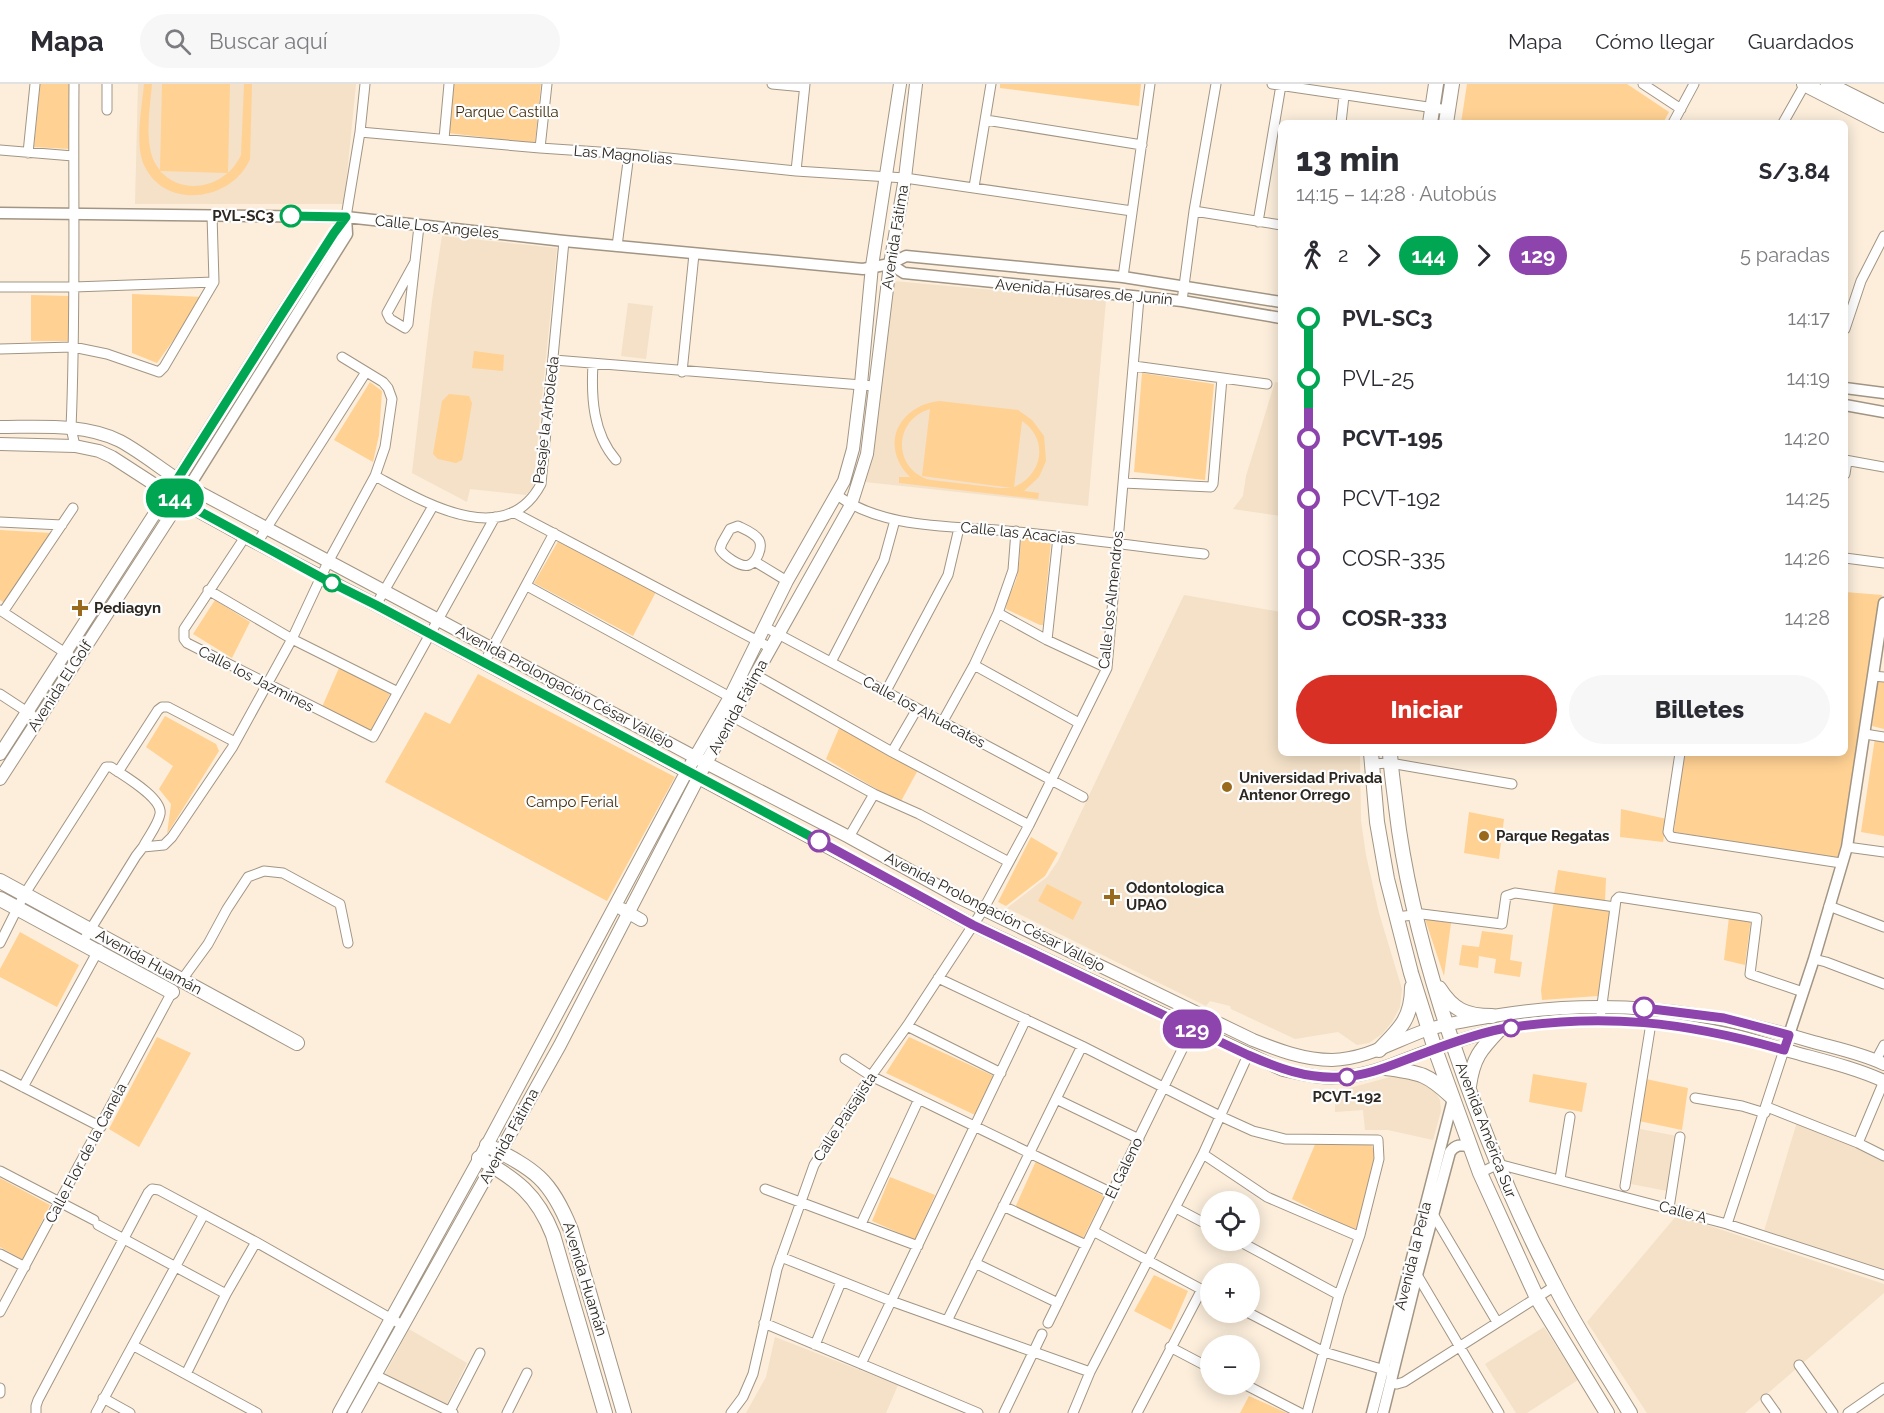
<!DOCTYPE html>
<html lang="es">
<head>
<meta charset="utf-8">
<style>
	:root { --surface:#fff; --page:#f7f7f7; --text:#2b2b33; --muted:#7c7c81; --line:#e1e1e2; --accent:#d93025 }
	body { margin:0; font-family:Raleway,sans-serif; background:var(--page); color:var(--text); height:100vh; display:flex; flex-direction:column; font-size:22px; white-space:nowrap }
	* { box-sizing:border-box; margin:0 }
	p { font-size:20px; color:var(--muted) }
	.icon { flex:none; width:33px; height:33px; fill:none; stroke:currentColor; stroke-width:2; stroke-linecap:round; stroke-linejoin:round }
	.map { position:relative; flex:1; overflow:hidden }
	.drawer { position:absolute; left:1278px; top:36px; width:570px; height:636px; display:flex; flex-direction:column; background:var(--surface); border-radius:9px; box-shadow:0 3px 15px #0003 }
	.drawer>* { flex:none }
	.badge { padding:0 12px; border-radius:20px; font-size:21px; line-height:39px }
	.buttons { position:absolute; left:1200px; top:1107px; display:grid; gap:12px }
	.buttons a { display:grid; place-items:center; width:60px; height:60px; border-radius:50%; background:var(--surface); box-shadow:0 3px 15px #0003; font-size:30px }
	.map>.badge { position:absolute; translate:-50% -50%; box-shadow:0 0 0 3px #fff }
	.legs { display:flex; align-items:center; gap:9px; height:66px; padding:0 18px; font-size:20px }
	.legs p { margin-inline-start:auto }
	.summary { display:flex; align-items:center; justify-content:space-between; height:102px; padding:0 18px }
	h1 { font-size:33px; font-weight:800; line-height:45px }
	.cta { display:flex; gap:12px; margin-top:auto; padding:12px 18px }
	.cta a { flex:1; height:69px; border-radius:36px; background:var(--accent); color:#fff; font-size:24px; font-weight:800; line-height:69px; text-align:center }
	.cta a+a { background:var(--page); color:var(--text) }
	ul { padding:0 18px; list-style:none }
	li { display:flex; align-items:center; gap:21px; height:60px; font-size:22px }
	li i { display:grid; place-items:center; width:9px; height:100%; margin:0 8px; background:currentColor }
	li i::after { content:''; width:15px; height:15px; margin:-8px; border:4px solid; border-radius:50%; background:var(--surface) }
	li p { margin-inline-start:auto }
	li:first-child i { background:linear-gradient(#0000 50%,currentColor 0) }
	li:last-child i { background:linear-gradient(currentColor 50%,#0000 0) }
	header { display:flex; align-items:center; gap:36px; box-sizing:border-box; height:84px; padding:0 30px; background:var(--surface); border-bottom:2px solid var(--line) }
	header strong { font-size:28px }
	nav { display:flex; gap:33px; margin-inline-start:auto; font-size:21px }
	.search { width:420px; height:54px; background:var(--page); display:flex; align-items:center; gap:15px; box-sizing:border-box; padding:0 21px; border-radius:33px; color:var(--muted); font-size:22px }
	.map>svg:first-child { display:block }
	.built { fill:#f4e1c8 }
	.green { fill:#ffd193; fill-rule:evenodd }
	.lines { fill:none; stroke-linecap:round; stroke-linejoin:round }
	.minor-casing { stroke:#a29584; stroke-width:11 }
	.tertiary-casing { stroke:#a29584; stroke-width:13 }
	.secondary-casing { stroke:#a29584; stroke-width:14 }
	.primary-casing { stroke:#a29584; stroke-width:16 }
	.minor { stroke:#fff; stroke-width:9 }
	.tertiary { stroke:#fff; stroke-width:10 }
	.secondary { stroke:#fff; stroke-width:12 }
	.primary { stroke:#fff; stroke-width:14 }
	.line-1-casing { stroke:#fff; stroke-width:14 }
	.line-2-casing { stroke:#fff; stroke-width:14 }
	.line-1 { stroke:#00a651; stroke-width:9 }
	.line-2 { stroke:#8e44ad; stroke-width:9 }
	.stop-1-dot { fill:#fff; stroke:#00a651; stroke-width:3 }
	.poi-dot { fill:#996a1b; stroke:#fdfdfd; stroke-width:2 }
	.stop-2-dot { fill:#fff; stroke:#8e44ad; stroke-width:3 }
	.labels { text-anchor:middle; dominant-baseline:central; stroke-width:4.5; stroke-linejoin:round; paint-order:stroke }
	.park-label { font-size:15px; fill:#432e0e; stroke:#fdfdfd }
	.street-label { font-size:15px; fill:#2c2720; stroke:#fdfdfd }
	.stop-label { font-size:15px; font-weight:bold; fill:#2c2720; stroke:#fdfdfd; text-anchor:end }
	.poi-label { font-size:15px; font-weight:bold; fill:#2c2720; stroke:#fdfdfd; text-anchor:start }
</style>
</head>
<body>
<header>
<strong>Mapa</strong>
<div class="search"><svg class="icon" aria-label="search" viewBox="0 0 24 24"><circle cx="10" cy="10" r="6"/><path d="M15 15l6 6"/></svg>Buscar aquí</div>
<nav><a>Mapa</a><a>Cómo llegar</a><a>Guardados</a></nav>
</header>
<div class="map">
<svg width="1884" height="1329" viewBox="0 0 1884 1329">
	<rect width="100%" height="100%" fill="#fceedb"/>
	<path class="built" d="M138 0H356L344 120H135Z
		M442 152 557 164 533 403 526 411 470 405 467 418 412 389 432 217Z
		M893 197 1106 216 1088 422 865 398Z
		M628 219 653 222 646 275 621 272Z
		M1275 298 1281 299V432L1233 425 1243 412 1246 392Z
		M1184 511 1281 528V669H1360L1361 737 1366 771 1379 829 1402 905 1400 923 1392 938 1382 950 1369 959 1357 961 1338 948 1295 955 1231 925 1230 922 1210 917 1206 922 1007 824 1047 793 1058 777Z
		M1401 990 1424 996 1433 1004 1440 1016 1441 1027 1433 1056 1388 1046H1365L1363 1026 1335 1028V1008Z
		M1797 1038 1884 1075V1185L1764 1147Z
		M1640 1045 1677 1052 1667 1107 1631 1100Z
		M1677 1131 1884 1200V1209L1745 1329H1647L1587 1238Z
		M1544 1243 1578 1296 1527 1329H1516L1485 1280Z
		M409 1245 467 1279 446 1322 384 1292Z
		M775 1253 898 1301 886 1329H746L766 1293Z"/>
	<path class="green" d="M40 0H71L70 65 34 63Z
		M144 0H152C150 24 142 68 160 86L162 0H230L228 89 160 87C185 114 227 102 241 71L244 0H252L250 75C233 116 167 127 145 83 134 63 142 23 144 0Z
		M453 0H541L535 59 448 49Z
		M1000 0H1141L1139 22 1000 4Z
		M1467 0H1627L1669 28 1663 39H1461Z
		M132 210 204 213 157 279 132 269Z
		M31 211 69 212 68 257H31Z
		M474 267 504 271 503 287 472 284Z
		M1142 289 1214 300 1205 396 1134 388Z
		M370 298 382 307 379 351 373 378 334 356Z
		M449 310 469 312 472 319 463 372 462 376 456 379 438 375 433 370 442 317Z
		M939 317 1018 326 1032 336 1044 352 1046 377 1039 393 1024 407 1039 409 1038 415 899 399V393H910C879 362 898 322 939 317ZM930 325 922 392 1012 404H1000L931 396C893 387 892 336 930 325ZM1022 337C1049 355 1043 391 1014 403Z
		M0 446 51 449 6 520 0 516Z
		M1021 453 1051 457 1043 541H1040L1006 525C1006 514 1015 503 1017 492 1020 480 1020 466 1021 453Z
		M560 454 657 506 633 552 534 499Z
		M1845 508 1882 511 1844 747 1838 774 1674 748 1682 669H1845Z
		M215 516 250 538 232 574 193 550Z
		M339 584 390 610 371 646 322 623Z
		M478 590 675 693 607 817 385 698 425 628 450 640Z
		M1878 595H1884V645L1872 642Z
		M165 632 216 660 219 667 167 750 171 720 159 705 173 682 146 663Z
		M840 642 919 684 900 719 826 675Z
		M1875 654 1884 655V752L1861 748Z
		M1621 725 1667 735 1663 758 1620 753Z
		M1469 728 1504 735 1499 775 1464 769Z
		M1031 753 1058 769 1045 792 1006 822 998 818Z
		M1558 786 1606 794 1605 818 1554 810Z
		M1047 800 1082 818 1073 836 1038 817Z
		M1554 816 1613 825 1598 912 1542 916 1541 906Z
		M1729 833 1751 835 1745 881 1724 876Z
		M1425 835 1451 839 1444 892Z
		M1482 847 1513 851 1510 876 1522 878 1520 893 1494 889 1496 875 1479 872 1478 884 1459 881 1462 861 1479 863Z
		M20 848 79 881 57 923 0 893V885Z
		M157 953 191 969 139 1063 109 1045Z
		M909 953 994 992 975 1031 886 989Z
		M1533 990 1587 999 1582 1028 1529 1018Z
		M1646 995 1688 1004 1682 1046 1639 1037Z
		M1316 1058 1371 1059 1376 1073 1357 1148 1292 1115Z
		M1036 1077 1104 1112 1083 1154 1014 1126Z
		M890 1093 935 1111 915 1156 872 1137Z
		M0 1094 50 1121 23 1176 0 1163Z
		M1154 1191 1188 1207 1171 1246 1134 1227Z
		M1249 1312 1287 1329H1240Z"/>
	<g class="lines">
		<defs>
			<path id="minor" d="M74 0C73 115 76 229 71 344L75 362
				M772 0 804 3
				M1272 0 1448 26
				M1643 0 1681 25
				M107 26V0
				M986 36 1142 61
				M1341 39 1344 12
				M1673 39 1694 0
				M1783 39 1805 0
				M360 48 540 64 629 70 796 87 905 94 1132 127
				M444 55 449 0
				M540 64 547 0
				M0 66 73 72
				M28 69 35 0
				M796 87 805 0
				M974 103 991 0
				M1194 127 1281 141
				M346 133 360 48 365 0
				M1258 138 1281 1
				M617 162 629 70
				M415 178 387 229 390 235 405 244 408 240 419 142
				M1123 193 1150 0
				M0 203H74L214 198
				M1182 217 1194 127 1216 0
				M1845 245 1861 197 1884 152
				M0 265 73 263 107 270 159 288 164 283 214 198 212 131
				M554 276 874 302
				M593 280C591 313 593 350 616 376
				M1134 282 1267 300
				M682 288 694 170
				M1845 376 1884 383
				M1845 390 1847 377
				M375 392C422 417 505 468 541 400L564 157
				M1123 399 1211 403 1213 400 1222 294
				M837 411C885 447 960 441 1018 448 1080 454 1142 463 1204 470
				M513 428 771 564
				M0 438 62 441
				M738 442C744 445 755 449 759 456 763 463 757 478 749 481 741 484 724 472 720 465L722 459 730 445Z
				M245 453 184 545V555L187 559 373 653 495 433
				M257 459 366 288
				M1845 474 1884 479
				M754 477 787 497
				M527 502 730 613
				M208 506 292 555 398 608
				M376 521 433 422
				M0 526 70 572
				M3 528 73 424
				M998 529 1047 556 1107 584
				M765 543 1083 713
				M1047 556 1058 453
				M831 578 884 476 895 436
				M484 579 554 449
				M974 581 1079 639
				M756 591 892 668 1029 741
				M1873 592 1884 593
				M886 607 948 491 959 444
				M0 610 32 631
				M733 633 874 710 919 730 1009 778
				M943 637 974 581 998 529 1013 486 1016 447
				M1865 650 1884 653
				M892 668 917 625
				M1680 669 1668 748 1671 753 1841 779
				M1371 680 1390 679 1512 700
				M118 688 158 626 162 623H168L235 658
				M849 753 874 710
				M1847 763 1884 768
				M1829 822 1884 843
				M1396 833 1422 830 1502 840 1506 812 1515 809 1615 823
				M0 859 24 811 106 683H111C124 692 163 714 160 730 158 741 148 753 143 763
				M82 859 136 772 143 763 164 761 172 753 232 664 292 555 328 478 375 392 385 363 392 315 388 304 383 298 342 273
				M1814 875 1826 878 1884 900
				M938 894 1082 962 1220 1032 1253 1047 1285 1055 1378 1056 1379 1075 1360 1151 1339 1211 1307 1329
				M181 897 208 860 227 825 248 793 264 787 283 789 340 820 348 859
				M1601 928 1616 816 1619 813 1757 834 1750 890 1803 908
				M907 942 1001 989
				M845 975 871 992 1112 1109
				M1876 976 1884 961
				M0 991 101 1043
				M23 1003 99 865
				M1695 1014 1742 1022 1765 1029
				M1056 1015 1139 1055
				M1767 1023 1858 1059 1884 1072
				M1858 1059 1884 997
				M1203 1070 1267 1113 1358 1152
				M0 1087 94 1136
				M1480 1089 1498 1080 1727 1140 1884 1191
				M1560 1095 1570 1033
				M1625 1102 1651 939
				M765 1105 918 1162
				M1003 1122 1086 1161
				M1176 1124 1210 1142
				M1669 1124 1680 1053
				M1433 1130 1497 1238
				M861 1140 919 1015
				M1727 1140 1784 966
				M98 1141 226 1210
				M1093 1147 1210 1210
				M1237 1156 1339 1211
				M0 1170 25 1183
				M781 1173 891 1217 1090 1288
				M975 1179 1058 1219
				M1416 1189 1499 1329
				M0 1228 172 908
				M1247 1228 1324 1268 1388 1287
				M947 1237 1082 962
				M764 1239 978 1329
				M1048 1239 1200 929
				M815 1261 841 1198
				M134 1262 257 1329
				M1170 1263 1210 1284
				M861 1280 1026 935
				M1799 1281 1833 1329
				M186 1290 226 1210 256 1158
				M375 1291 453 1329
				M1391 1299 1397 1300 1404 1298 1555 1202
				M1244 1300 1300 1329
				M0 1304V1309
				M103 1314 130 1329
				M1766 1315 1776 1329
				M36 1329V1322L38 1316 148 1109 152 1105 159 1106 256 1158 397 1238
				M96 1329 204 1130
				M449 1329 480 1269
				M507 1329 527 1289
				M731 1329 743 1313 753 1290 777 1185 814 1081 871 992 907 942 983 826 1029 741 1107 584 1139 214
				M1004 1329 1042 1250
				M1073 1329 1090 1288 1203 1070 1248 971
				M1137 1329 1202 1205
				M1848 1329 1884 1304"/>
			<path id="tertiary" d="M0 129 346 133 564 157 863 185 890 180 906 172 1123 193 1281 218
				M890 180 904 189 1182 217 1281 234
				M1845 304 1884 309
				M1845 321 1884 328
				M168 409 278 235 334 149 346 133
				M180 417 347 150 346 133
				M1784 966 1814 875 1847 763 1884 519
				M1372 1329 1453 1015
				M1383 1329 1417 1191 1450 1068C1456 1060 1461 1061 1470 1062"/>
			<path id="secondary" d="M0 343C39 343 84 339 120 357 146 371 169 392 195 406L706 679 849 753 958 813 1253 956C1278 966 1304 976 1332 976 1366 975 1395 957 1426 946 1448 939 1471 936 1493 932 1605 913 1702 925 1810 957 1835 964 1861 969 1884 980
				M0 360 75 362 99 367 112 373 180 417 245 453 376 521 973 841 1283 986C1302 990 1322 995 1341 993 1373 991 1399 977 1428 967 1451 959 1474 951 1497 946 1574 929 1656 935 1732 951 1751 955 1770 962 1789 967 1821 976 1853 983 1884 997
				M0 670 168 409
				M0 695 180 417
				M622 825 641 836
				M339 1329 487 1061 687 687 730 613 787 497 844 397 853 365 861 300 872 182 900 0
				M354 1329 560 961 706 679 851 421 867 370 890 180 905 94 916 0"/>
			<path id="primary" d="M1804 0 1884 41
				M1828 0 1884 28
				M1430 39 1436 0
				M1446 39 1452 0
				M1371 669 1377 738 1387 795 1411 889 1435 965 1480 1089 1537 1214 1607 1329
				M1390 669C1391 687 1394 705 1396 723 1404 793 1421 860 1442 927 1472 1020 1508 1113 1554 1200 1576 1244 1604 1286 1630 1329
				M0 797 297 959
				M0 815 172 908
				M1439 904C1453 926 1466 932 1492 932
				M1379 966C1400 945 1412 934 1412 903
				M1386 984C1420 989 1426 989 1451 1012
				M1469 1002C1473 974 1480 966 1499 946
				M487 1061C535 1086 550 1094 571 1146L624 1329
				M479 1074C516 1095 537 1110 553 1151L605 1329"/>
		</defs>
		<use href="#minor" class="minor-casing"/>
		<use href="#tertiary" class="tertiary-casing"/>
		<use href="#secondary" class="secondary-casing"/>
		<use href="#primary" class="primary-casing"/>
		<use href="#minor" class="minor"/>
		<use href="#tertiary" class="tertiary"/>
		<use href="#secondary" class="secondary"/>
		<use href="#primary" class="primary"/>
	</g>
	<g class="lines">
		<defs>
			<path id="line-1" d="M291 132 346 133 334 149 278 236 168 410 322 494 376 521 819 757"/>
			<path id="line-2" d="M819 757 973 841 1248 971C1278 984 1307 995 1340 993 1371 992 1398 978 1427 968 1451 959 1476 950 1501 945 1602 928 1686 938 1784 966L1789 951 1724 934 1644 924"/>
		</defs>
		<use href="#line-1" class="line-1-casing"/>
		<use href="#line-2" class="line-2-casing"/>
		<use href="#line-1" class="line-1"/>
		<use href="#line-2" class="line-2"/>
	</g>
	<g class="stop-1-dot">
		<circle cx="291" cy="132" r="10"/>
		<circle cx="332" cy="499" r="8"/>
	</g>
	<g class="poi-dot">
		<path d="M77 515h6v6h6v6h-6v6h-6v-6h-6v-6h6z"/>
		<circle cx="1227" cy="703" r="6"/>
		<circle cx="1484" cy="752" r="6"/>
		<path d="M1109 804h6v6h6v6h-6v6h-6v-6h-6v-6h6z"/>
	</g>
	<g class="stop-2-dot">
		<circle cx="819" cy="757" r="10"/>
		<circle cx="1644" cy="924" r="10"/>
		<circle cx="1511" cy="944" r="8"/>
		<circle cx="1347" cy="993" r="8"/>
	</g>
	<g class="labels">
		<g class="park-label">
			<text x="507" y="28">Parque Castilla</text>
			<text x="572" y="718">Campo Ferial</text>
		</g>
		<g class="street-label">
			<text transform="translate(623 71) rotate(5)">Las Magnolias</text>
			<text transform="translate(437 143) rotate(6)">Calle Los Angeles</text>
			<text transform="translate(895 153) rotate(-81)">Avenida Fátima</text>
			<text transform="translate(1084 208) rotate(5)">Avenida Húsares de Junín</text>
			<text transform="translate(546 336) rotate(-83)">Pasaje la Arboleda</text>
			<text transform="translate(1018 449) rotate(6)">Calle las Acacias</text>
			<text transform="translate(1111 516) rotate(-84)">Calle los Almendros</text>
			<text transform="translate(256 595) rotate(27)">Calle los Jazmines</text>
			<text transform="translate(60 602) rotate(-57)">Avenida El Golf</text>
			<text transform="translate(565 603) rotate(28)">Avenida Prolongación César Vallejo</text>
			<text transform="translate(738 623) rotate(-61)">Avenida Fátima</text>
			<text transform="translate(924 628) rotate(28)">Calle los Ahuacates</text>
			<text transform="translate(995 828) rotate(27)">Avenida Prolongación César Vallejo</text>
			<text transform="translate(149 878) rotate(29)">Avenida Huamán</text>
			<text transform="translate(845 1033) rotate(-57)">Calle Paisajista</text>
			<text transform="translate(1486 1046) rotate(69)">Avenida América Sur</text>
			<text transform="translate(509 1052) rotate(-61)">Avenida Fátima</text>
			<text transform="translate(86 1069) rotate(-62)">Calle Flor de la Canela</text>
			<text transform="translate(1124 1084) rotate(-64)">El Galeno</text>
			<text transform="translate(1683 1128) rotate(15)">Calle A</text>
			<text transform="translate(1413 1172) rotate(-76)">Avenida la Perla</text>
			<text transform="translate(585 1195) rotate(73)">Avenida Huamán</text>
		</g>
		<g class="stop-label">
			<text x="274" y="132">PVL-SC3</text>
			<text x="1347" y="1013" text-anchor="middle">PCVT-192</text>
		</g>
		<g class="poi-label">
			<text x="94" y="524">Pediagyn</text>
			<text x="1239" y="694">Universidad Privada<tspan x="1239" dy="17">Antenor Orrego</tspan></text>
			<text x="1496" y="752">Parque Regatas</text>
			<text x="1126" y="804">Odontologica<tspan x="1126" dy="17">UPAO</tspan></text>
		</g>
	</g>
</svg>
<div class="buttons">
<a><svg class="icon" aria-label="locate" viewBox="0 0 24 24"><circle cx="12" cy="12" r="6"/><path d="M12 2v4M12 18v4M2 12h4M18 12h4"/></svg></a>
<a>+</a>
<a>−</a>
</div>
<b class="badge" style="left:175px;top:414px;background:#00a651;color:#fff">144</b>
<b class="badge" style="left:1192px;top:945px;background:#8e44ad;color:#fff">129</b>
<section class="drawer">
<div class="summary"><div><h1>13 min</h1><p>14:15 – 14:28 · Autobús</p></div><b>S/3.84</b></div>
<div class="legs"><svg class="icon" aria-label="walk" viewBox="0 0 24 24"><circle cx="13" cy="4" r="2"/><path d="M13 8l-2 6 4 7M11 14l-3 7M7 12l3-4h3l4 4"/></svg>2<svg class="icon" aria-label="forward" viewBox="0 0 24 24"><path d="M9 5l7 7-7 7"/></svg><b class="badge" style="background:#00a651;color:#fff">144</b><svg class="icon" aria-label="forward" viewBox="0 0 24 24"><path d="M9 5l7 7-7 7"/></svg><b class="badge" style="background:#8e44ad;color:#fff">129</b><p>5 paradas</p></div>
<ul>
<li><i style="color:#00a651"></i><b>PVL-SC3</b><p>14:17</p></li>
<li><i style="color:#00a651"></i><span>PVL-25</span><p>14:19</p></li>
<li><i style="color:#8e44ad"></i><b>PCVT-195</b><p>14:20</p></li>
<li><i style="color:#8e44ad"></i><span>PCVT-192</span><p>14:25</p></li>
<li><i style="color:#8e44ad"></i><span>COSR-335</span><p>14:26</p></li>
<li><i style="color:#8e44ad"></i><b>COSR-333</b><p>14:28</p></li>
</ul>
<div class="cta"><a>Iniciar</a><a>Billetes</a></div>
</section>
</div>
</body>
</html>
